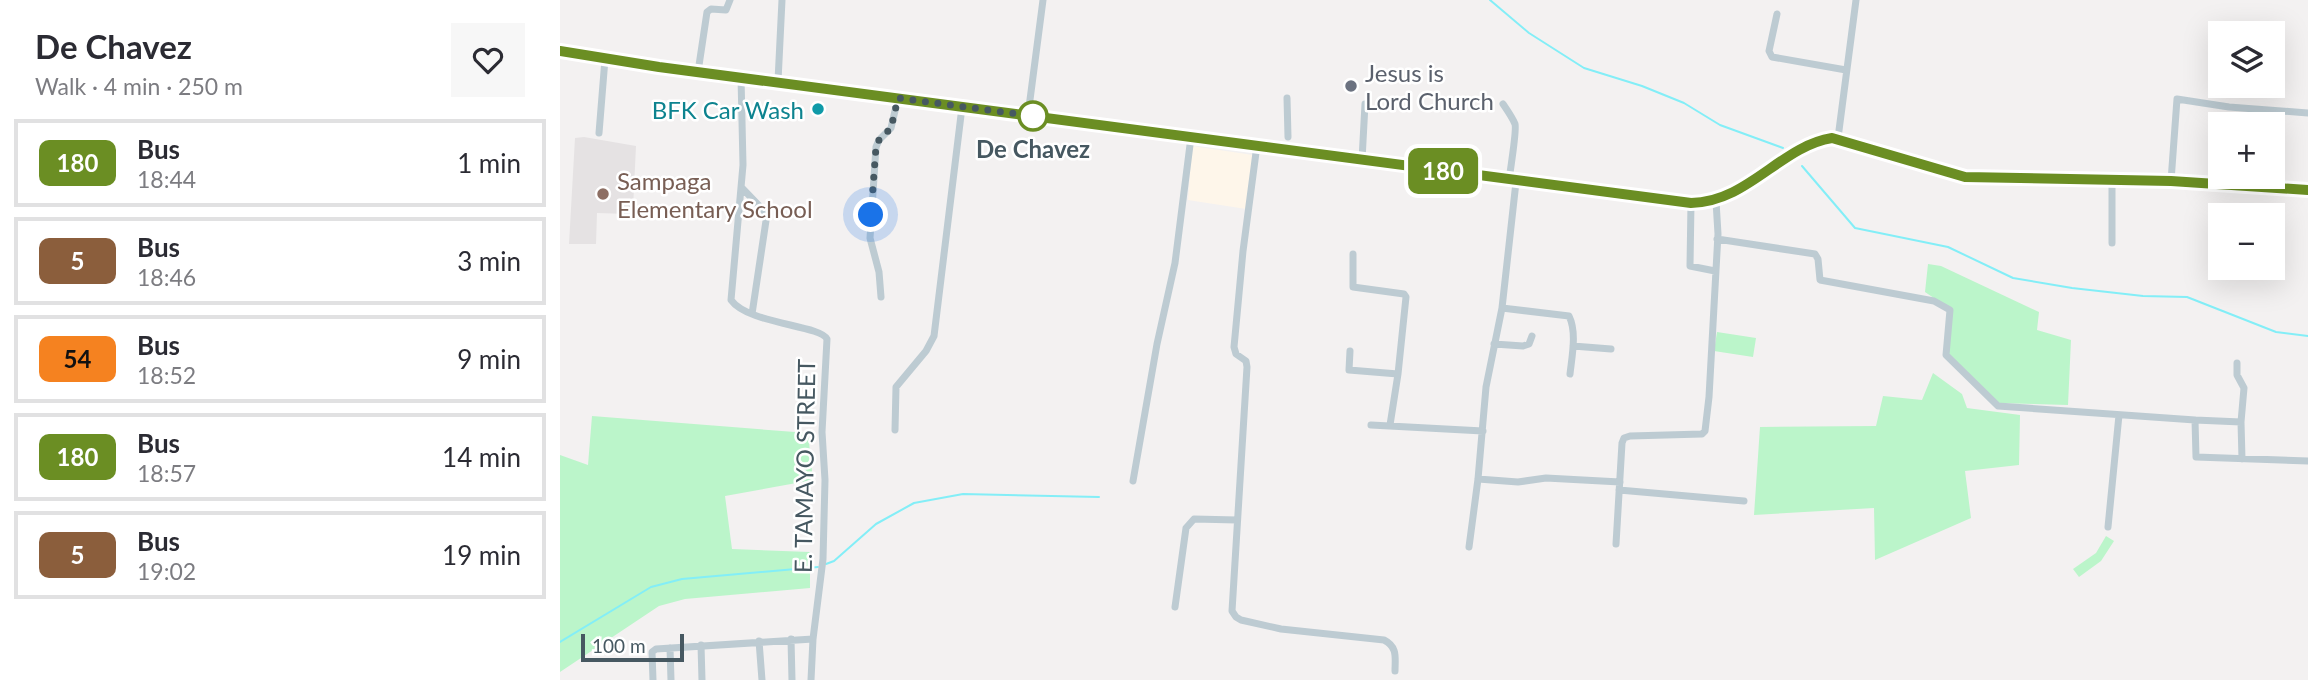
<!DOCTYPE html>
<html lang="en">
<head>
<meta charset="utf-8">
<style>
	:root { --surface:#fff; --page:#f7f7f7; --text:#2b2b33; --muted:#7c7c81; --line:#e1e1e2 }
	body { margin:0; font-family:Lato,sans-serif; background:var(--page); color:var(--text); height:100vh; display:flex; flex-direction:column; font-size:26px; white-space:nowrap }
	* { box-sizing:border-box; margin:0 }
	p { font-size:23px; color:var(--muted) }
	.icon { flex:none; width:38px; height:38px; fill:none; stroke:currentColor; stroke-width:2; stroke-linecap:round; stroke-linejoin:round }
	.map { position:relative; flex:1; overflow:hidden }
	.sheet { display:flex; flex-direction:column; background:var(--surface); width:560px }
	.sheet>* { flex:none }
	.badge { padding:0 14px; border-radius:10px; font-size:24px; line-height:46px }
	.fabs { position:absolute; left:1648px; top:21px; display:grid; gap:14px }
	.fabs a { display:grid; place-items:center; width:77px; height:77px; border-radius:0px; background:var(--surface); box-shadow:0 7px 28px #0002; font-size:35px }
	.scale { position:absolute; left:21px; bottom:18px; width:103px; box-sizing:border-box; padding-left:7px; border:4px solid #465861; border-top:0; font-size:19px; line-height:24px; white-space:nowrap; color:#465861; -webkit-text-stroke:5px #fff; paint-order:stroke }
	.you { position:absolute; width:35px; height:35px; margin:-18px; border:5px solid #fff; border-radius:50%; background:#1a73e8; box-shadow:0 0 0 10px #1a73e833 }
	.map>.badge { position:absolute; translate:-50% -50%; box-shadow:0 0 0 4px #fff }
	.round { display:grid; place-items:center; flex:none; width:74px; height:74px; border-radius:0px; background:var(--page) }
	.headline { display:flex; align-items:center; justify-content:space-between; height:119px; padding:0 35px }
	h1 { font-size:33px; font-weight:700; line-height:52px }
	ul { padding:0; list-style:none }
	li { display:flex; align-items:center; gap:21px; height:88px; margin:0 14px 10px; padding:0 21px; border:4px solid var(--line); border-radius:0px }
	li div { flex:1 }
	li b { display:block; font-size:26px }
	li em { font-style:normal }
	li .badge { min-width:77px; font-weight:700; text-align:center }
	main { display:flex; flex:1; min-height:0 }
	.map>svg:first-child { display:block }
	.commercial { fill:#fef6ea }
	.education { fill:#e5e2e3 }
	.green { fill:#bbf5ca }
	.lines { fill:none; stroke-linecap:round; stroke-linejoin:round }
	.stream { stroke:#83eef7; stroke-width:2 }
	.minor { stroke:#bdcbd2; stroke-width:7 }
	.major { stroke:#aec5d2; stroke-width:9 }
	.line-casing { stroke:#fff; stroke-width:16 }
	.line { stroke:#6b8e23; stroke-width:10 }
	.walk { stroke:#465861; stroke-width:7; stroke-dasharray:0 12.6 }
	.worship-dot { fill:#6b7280; stroke:#fff; stroke-width:2.5 }
	.culture-dot { fill:#0f9aa8; stroke:#fff; stroke-width:2.5 }
	.stop-dot { fill:#fff; stroke:#6b8e23; stroke-width:3.5 }
	.education-dot { fill:#8d6e63; stroke:#fff; stroke-width:2.5 }
	.labels { text-anchor:middle; dominant-baseline:central; stroke-width:5; stroke-linejoin:round; paint-order:stroke }
	.worship-label { font-size:24px; fill:#5b616d; stroke:#fff; text-anchor:start }
	.culture-label { font-size:24px; fill:#0d838f; stroke:#fff; text-anchor:end }
	.stop-label { font-size:24px; font-weight:bold; fill:#465861; stroke:#fff }
	.education-label { font-size:24px; fill:#785e54; stroke:#fff; text-anchor:start }
	.street-label { font-size:24px; fill:#465861; stroke:#fff }
</style>
</head>
<body>
<main>
<section class="sheet">
<div class="headline"><div><h1>De Chavez</h1><p>Walk · 4 min · 250 m</p></div><a class="round"><svg class="icon" aria-label="heart" viewBox="0 0 24 24"><path d="M12 20l-8-8c-3-5 5-10 8-4 3-6 11-1 8 4z"/></svg></a></div>
<ul>
<li><span class="badge" style="background:#6b8e23;color:#fff">180</span><div><b>Bus</b><p>18:44</p></div><em>1 min</em></li>
<li><span class="badge" style="background:#8b5e3c;color:#fff">5</span><div><b>Bus</b><p>18:46</p></div><em>3 min</em></li>
<li><span class="badge" style="background:#f58220;color:#111">54</span><div><b>Bus</b><p>18:52</p></div><em>9 min</em></li>
<li><span class="badge" style="background:#6b8e23;color:#fff">180</span><div><b>Bus</b><p>18:57</p></div><em>14 min</em></li>
<li><span class="badge" style="background:#8b5e3c;color:#fff">5</span><div><b>Bus</b><p>19:02</p></div><em>19 min</em></li>
</ul>
</section>
<div class="map">
<svg width="1748" height="680" viewBox="0 0 1748 680">
	<rect width="100%" height="100%" fill="#f3f1f1"/>
	<path class="commercial" d="M632 146 693 155 686 209 628 200Z"/>
	<path class="education" d="M24 137 76 146 73 208 68 214 37 213 36 244H9L15 138Z"/>
	<path class="green" d="M1368 264 1381 266 1479 312 1477 330 1511 340 1508 405 1436 403 1387 355 1390 309 1365 292Z
		M1157 332 1196 338 1193 357 1154 351Z
		M1373 373 1402 394 1407 408 1460 415 1459 465 1405 471 1411 518 1315 560 1314 508 1194 515 1200 427 1316 426 1323 396 1362 400Z
		M32 416 248 433 253 480 165 496 172 549 250 552V588L125 599 99 606 0 672V455L28 465Z
		M1546 536 1554 541 1541 561 1519 577 1513 569 1536 553Z"/>
	<g class="lines">
		<path class="stream" d="M930 0 969 33 1024 68 1082 86 1124 103 1160 125 1223 148
			M1242 166 1295 228 1388 247 1453 278 1512 288 1583 296 1627 297 1716 332 1748 336
			M266 564 274 561 316 524 354 503 403 494 539 497
			M0 642 91 587 122 579 258 567"/>
		<path class="minor" d="M1217 14 1209 51 1212 57 1286 70
			M138 72 147 12 151 9 166 10 170 0
			M181 77 183 165 171 300C188 324 260 325 267 339L262 432 265 480 263 559 253 639 251 680
			M218 81 222 0
			M727 98 728 137
			M943 104C947 110 952 117 955 124 957 131 950 170 949 181
			M468 115 483 0
			M39 133 45 59
			M1278 138 1296 0
			M697 145 683 251 674 347 676 354 686 361 687 367 672 611 676 617 681 620 721 629 824 640C838 647 835 658 835 671
			M802 160 805 104
			M1552 180V243
			M1611 181 1617 99 1669 107 1748 113
			M182 188 207 214 192 314
			M1131 203 1130 266 1155 271
			M1157 239 1255 254 1258 259 1260 280 1374 301 1390 310 1386 355 1438 406 1635 420 1636 457 1748 461
			M793 254V287L844 294 846 297 838 374 830 425
			M321 297 319 272 310 238 316 147 319 140 331 128 338 98
			M942 308 1009 316C1017 332 1012 356 1010 374
			M934 344 963 346 969 344 972 336
			M1013 346 1051 349
			M790 351 789 370 838 374
			M1677 363V375L1684 388 1681 422
			M1635 420 1681 422 1682 459
			M811 425 923 431
			M335 430 336 387 366 351 374 336 402 107
			M918 479 958 482 986 478 1060 482
			M573 481 597 344 615 263 631 137
			M1059 490 1184 501
			M1548 527 1559 415
			M1056 544 1062 443 1064 438 1070 436 1142 434 1145 431 1149 397 1158 234 1156 201
			M909 547 918 479 926 387 942 308 956 182
			M615 607 626 528 634 519 677 520
			M231 639 232 680
			M199 641 202 680
			M141 645 142 680
			M110 648 111 680
			M93 680 92 652 96 649 253 639"/>
		<path class="major" d="M0 51 99 67 1131 203C1189 202 1221 146 1272 137L1405 177 1632 182 1748 190"/>
	</g>
	<g class="lines">
		<defs>
			<path id="line" d="M0 51 99 67 1131 203C1188 202 1221 146 1272 138L1405 177 1611 181 1748 190"/>
		</defs>
		<use href="#line" class="line-casing"/>
		<use href="#line" class="line"/>
		<path class="walk" d="M311 215 316 147 319 140 331 128 338 98 473 116"/>
	</g>
	<circle class="worship-dot" cx="791" cy="86" r="7"/>
	<circle class="culture-dot" cx="258" cy="109" r="7"/>
	<circle class="stop-dot" cx="473" cy="116" r="14"/>
	<circle class="education-dot" cx="43" cy="194" r="7"/>
	<g class="labels">
		<g class="worship-label">
			<text x="805" y="72">Jesus is<tspan x="805" dy="28">Lord Church</tspan></text>
		</g>
		<g class="culture-label">
			<text x="244" y="109">BFK Car Wash</text>
		</g>
		<g class="stop-label">
			<text x="473" y="148">De Chavez</text>
		</g>
		<g class="education-label">
			<text x="57" y="180">Sampaga<tspan x="57" dy="28">Elementary School</tspan></text>
		</g>
		<g class="street-label">
			<text transform="translate(244 466) rotate(-89)">E. TAMAYO STREET</text>
		</g>
	</g>
</svg>
<div class="fabs">
<a><svg class="icon" aria-label="layers" viewBox="0 0 24 24"><path d="M12 4l9 5-9 5-9-5zM3 14l9 5 9-5"/></svg></a>
<a>+</a>
<a>−</a>
</div>
<div class="scale">100 m</div>
<div class="you" style="left:311px;top:215px"></div>
<b class="badge" style="left:883px;top:171px;background:#6b8e23;color:#fff">180</b>
</div>
</main>
</body>
</html>
